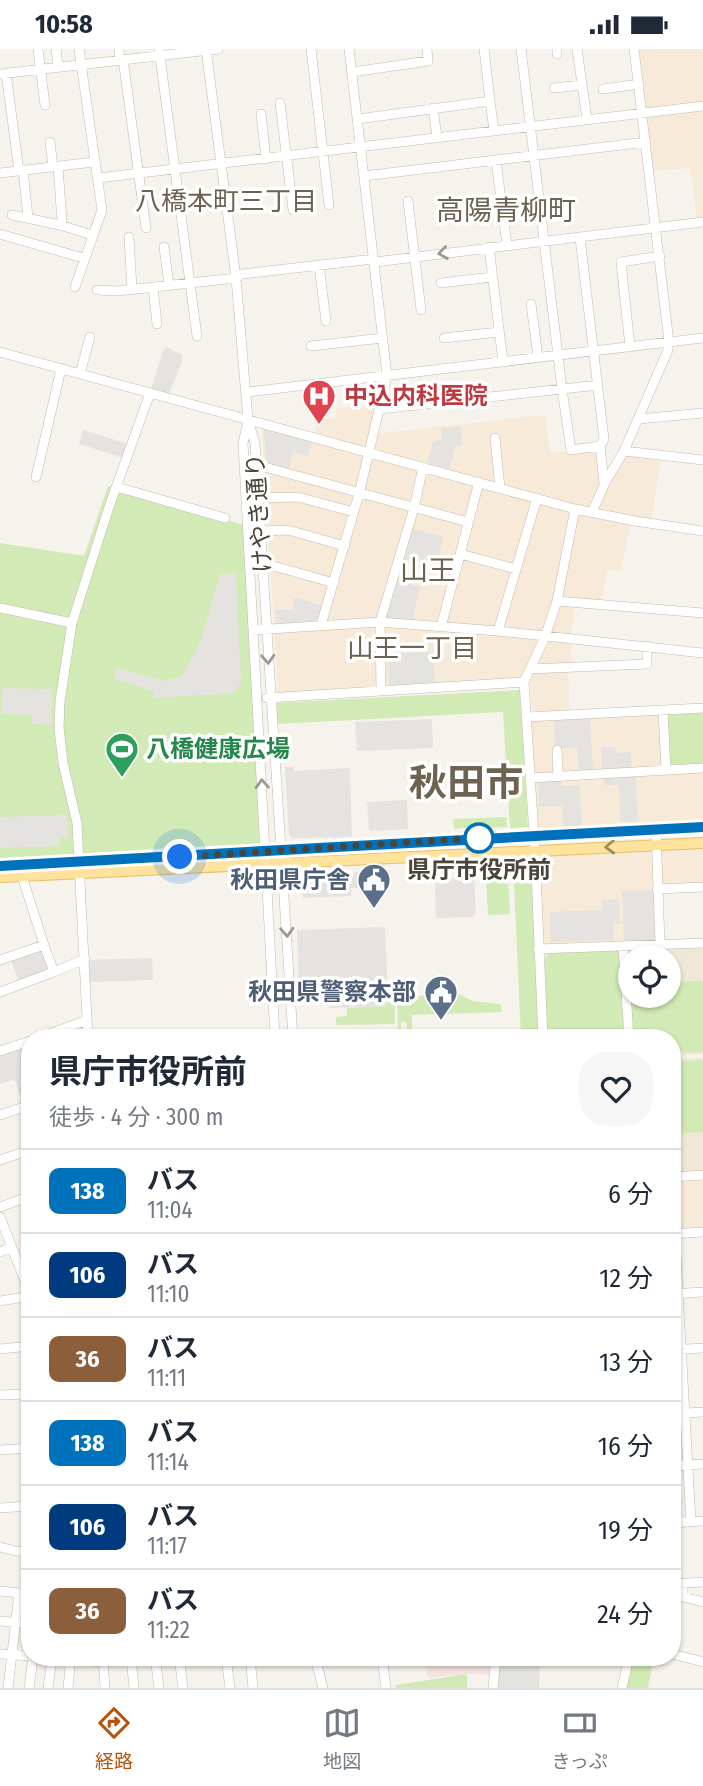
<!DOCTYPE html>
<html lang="ja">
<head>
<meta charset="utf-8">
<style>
	:root { --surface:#fff; --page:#f6f6f7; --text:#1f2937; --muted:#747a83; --line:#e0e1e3; --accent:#b45309 }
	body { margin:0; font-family:"Fira Sans Condensed","Noto Sans JP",sans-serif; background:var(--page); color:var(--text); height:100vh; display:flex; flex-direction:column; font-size:26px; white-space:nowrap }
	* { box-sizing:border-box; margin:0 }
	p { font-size:23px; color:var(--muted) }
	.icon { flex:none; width:38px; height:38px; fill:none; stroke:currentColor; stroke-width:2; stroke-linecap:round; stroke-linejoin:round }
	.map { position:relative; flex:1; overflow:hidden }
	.sheet { position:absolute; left:21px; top:980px; width:660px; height:637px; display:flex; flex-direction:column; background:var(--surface); border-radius:28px; box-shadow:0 2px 5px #0004 }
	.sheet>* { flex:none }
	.badge { padding:0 14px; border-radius:10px; font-size:24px; line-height:46px }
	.tools { position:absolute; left:618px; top:896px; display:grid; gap:14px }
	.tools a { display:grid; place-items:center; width:63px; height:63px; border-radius:50%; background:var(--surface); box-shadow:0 2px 5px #0004; font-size:35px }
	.you { position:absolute; width:35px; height:35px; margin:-18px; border:5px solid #fff; border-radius:50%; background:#1a73e8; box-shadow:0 0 0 10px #1a73e833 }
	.map>.badge { position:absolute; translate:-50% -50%; box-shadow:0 0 0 4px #fff }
	.round { display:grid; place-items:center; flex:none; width:74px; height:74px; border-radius:28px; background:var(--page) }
	.overview { display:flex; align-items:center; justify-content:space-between; height:119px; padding:0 28px }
	h1 { font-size:33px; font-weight:700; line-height:52px }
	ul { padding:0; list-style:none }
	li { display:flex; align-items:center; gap:21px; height:84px; padding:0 28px; border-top:2px solid var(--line) }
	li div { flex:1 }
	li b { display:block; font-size:26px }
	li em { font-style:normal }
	li .badge { min-width:77px; font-weight:700; text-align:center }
	.status { display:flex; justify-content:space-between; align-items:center; height:49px; padding:0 35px; background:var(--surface); direction:ltr }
	.status svg { height:19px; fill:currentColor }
	.dock { display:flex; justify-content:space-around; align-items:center; height:98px; border-top:2px solid var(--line); background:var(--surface); font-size:19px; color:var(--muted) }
	.dock a { display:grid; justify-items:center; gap:4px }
	.dock .on { color:var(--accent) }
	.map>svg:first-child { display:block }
	.commercial { fill:#f7ead8 }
	.education { fill:#efe8d6; fill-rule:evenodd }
	.medical { fill:#f6e3e0 }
	.green { fill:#d2eab5 }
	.parking { fill:#e5e3e0 }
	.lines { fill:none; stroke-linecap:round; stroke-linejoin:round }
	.minor-casing { stroke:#c2bbae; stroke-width:10 }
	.major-casing { stroke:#e6c16a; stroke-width:12 }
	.minor { stroke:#fff; stroke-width:9 }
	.major { stroke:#ffe39c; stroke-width:10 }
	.oneway { stroke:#9c9892 }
	.oneway2 { stroke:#9c8c66 }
	.line-casing { stroke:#fff; stroke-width:16 }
	.line { stroke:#0072bc; stroke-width:10 }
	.walk { stroke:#4b4439; stroke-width:7; stroke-dasharray:0 12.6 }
	.stop-dot { fill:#fff; stroke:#0072bc; stroke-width:3.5 }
	.labels { text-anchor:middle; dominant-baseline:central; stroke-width:7; stroke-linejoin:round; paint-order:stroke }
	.health-label { font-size:24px; font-weight:bold; fill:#be3a42; stroke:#fff; text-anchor:start }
	.street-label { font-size:24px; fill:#4b4439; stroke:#fff }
	.leisure-label { font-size:24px; font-weight:bold; fill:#27864d; stroke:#fff; text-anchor:start }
	.stop-label { font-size:24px; font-weight:bold; fill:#4b4439; stroke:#fff }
	.service-label { font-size:24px; font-weight:bold; fill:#4e5e75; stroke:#fff; text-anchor:end }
	.neighbourhood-label { font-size:26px; fill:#6e6250; stroke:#fff }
	.quarter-label { font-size:28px; fill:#6e6250; stroke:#fff }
	.town-label { font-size:38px; font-weight:bold; fill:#6e6250; stroke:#fff }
</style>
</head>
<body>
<div class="status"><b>10:58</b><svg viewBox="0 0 49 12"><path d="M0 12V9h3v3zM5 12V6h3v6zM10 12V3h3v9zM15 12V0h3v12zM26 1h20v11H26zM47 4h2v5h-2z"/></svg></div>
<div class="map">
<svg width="703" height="1639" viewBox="0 0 703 1639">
	<rect width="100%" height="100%" fill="#f6f3ec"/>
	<path class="commercial" d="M639 0H703V55L646 60Z
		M703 61V169L697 170 690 119 653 122 647 71 651 67Z
		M354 357 355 360 379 357 373 385 545 366 550 403 599 399 604 437 625 404 662 409 651 471 632 469 621 522 607 521 602 553 576 551 571 587 572 619 568 620 570 662 703 656V771L538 779 531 664 563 662H532L530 633 521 632 278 645 262 380 266 379 315 392 316 371 336 369V359Z
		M703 798V835L664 837 661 834 659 800Z
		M653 800 656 893 546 897 542 894 538 804Z
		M703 1129V1178L680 1179 676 1173 674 1135 678 1130Z"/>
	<path class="education" d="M703 899V1005L672 1007V989H631L626 901ZM630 908H668V947H630Z
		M703 1009V1125L676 1127 672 1010Z"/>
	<path class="medical" d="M423 1608H492L490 1626 467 1625 428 1629Z"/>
	<path class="green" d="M108 437 244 476 261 792 258 796 0 810V494L84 507Z
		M520 641 528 778 510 779 503 663 278 675 276 654Z
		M703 662V716L669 718 666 664Z
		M506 768 507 778 483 779V777L454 780 453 770Z
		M532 810 540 989H521L513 811Z
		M507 813 510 865 488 866 485 814Z
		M621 899 625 985 547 989 544 911 550 902Z
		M703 932V1003L672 1004V989H633L631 947H668L671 933Z
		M387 933H394L395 975 336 976V968L347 967V959L387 957Z
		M448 940 473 952 500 955 502 963 412 966V980H407L406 973H401V980H398L397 942 420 947Z
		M703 1011V1083L675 1085 672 1020 678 1012Z
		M632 1608H654L648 1639H625Z
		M467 1625V1639H396V1636Z"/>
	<path class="parking" d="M166 298 182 306V313L169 345 151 340 163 302Z
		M461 377 462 397 456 396 449 420 427 414 433 392 442 391 441 380Z
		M266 380 312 393 308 407 293 403 288 423 266 417 264 381Z
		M83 381 128 395 124 409 79 395Z
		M410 479 443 488 438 509 426 506 422 520 400 514Z
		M220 525H236L241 634 234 644 154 649V642L114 630 117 619 164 632 181 628 200 594Z
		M396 531 420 538 412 573 388 572 386 567Z
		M293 548 325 557 317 575 277 578 276 561H294Z
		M433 603 435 637 393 639 389 635 388 604Z
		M2 639 52 640V676L32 675V666L1 665Z
		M590 668 593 723 579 724 577 699 555 700 554 670Z
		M432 670 433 699 357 702 355 673Z
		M601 698H615L616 704 631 703 632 720 602 722Z
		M285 718H294V722L350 719 352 788 292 789 289 786Z
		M636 725 638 773H620L619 736H604L603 727Z
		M538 731H561L562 737H580L582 777H563L562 757 539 758Z
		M407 751 408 780 369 782 367 753Z
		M67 766 69 788 60 789V797L0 799V768Z
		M369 823 370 839H351V847L303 849 302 825Z
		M474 829 476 864 472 868 436 869 435 830Z
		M653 841 655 888 652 892 624 893 622 842Z
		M619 850 620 875H613L614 891 551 893 550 863 602 861V851Z
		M385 878 388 957 330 959 329 942 299 943 297 881Z
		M43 900 51 922 19 933 11 911Z
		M152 909 153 931 89 933 88 911Z
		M30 997V1048L21 1051 15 1030 0 1035V1007Z
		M499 1608H540L539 1639H497Z"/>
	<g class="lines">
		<defs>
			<path id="minor" d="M38 0 45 56
				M56 0 58 17
				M119 0 120 11
				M159 0 197 287
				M206 0 236 229 248 371 255 394 293 989
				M311 0 329 156
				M557 0V5
				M577 0 587 70
				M123 10 146 179
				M352 23 428 12 427 0
				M6 24 19 122
				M0 25 218 0
				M554 39 582 36
				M603 40 639 35
				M490 52 494 82
				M280 54 293 161
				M433 59 437 88
				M261 65 266 110
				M358 70 490 52 484 0
				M50 93 53 118
				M496 112 507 196
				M58 118 62 172 60 176
				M23 121 28 168
				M0 124 94 113
				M364 127 646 93
				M98 129 703 57
				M408 152 421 261
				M12 166 60 176 92 186
				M0 185 83 209
				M129 188 132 240
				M580 189 604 390 600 397 604 434
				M164 198 169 236
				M489 198 503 313
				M375 213 703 173
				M319 216 326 272
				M441 234 492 228
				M75 238 102 161 79 0
				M153 238 157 275
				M97 241 118 242 236 229 242 225 374 210
				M531 255 538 309
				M444 289 499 283
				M311 297 383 289
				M630 298 621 213 660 207
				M0 303 575 460 635 472 703 482
				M80 325 90 288
				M598 336 562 340 571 401 600 397
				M247 343 703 289
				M380 360 562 340 521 0
				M639 370 703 364
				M248 373 243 394 275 989
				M495 389 500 439
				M624 402 703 411
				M257 416 468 473
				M36 428 61 320
				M117 438 225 469
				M255 449 298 448 354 463
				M592 463 606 432 624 402 668 301 669 293 634 0
				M261 482 288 481 345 497
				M460 505 516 520
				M250 515 263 514 334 534
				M557 552 703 564
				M0 559 72 574
				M321 576 359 445 387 327 349 0
				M441 578 479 433
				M254 581 380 573 498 582 703 604
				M498 582 537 449
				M530 620 647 615V597
				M381 642 380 573 414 459 423 418
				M267 649 524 633
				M663 661 666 721
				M527 668 703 659
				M557 701 558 727
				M530 729 703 719
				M656 781 660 895
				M22 827 44 896
				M657 840 703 838
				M623 897 629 989
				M538 900 703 894
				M0 911 44 896 54 923 85 910
				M0 943 54 923
				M38 989 87 971
				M88 989 77 774 63 714 59 679 60 652 72 574 109 458 150 344
				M543 989 535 801 524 633 545 588 557 552 575 460
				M0 1002 30 992
				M0 1066 30 1056
				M0 1111 30 1101
				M672 1128 703 1126
				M672 1136 691 1473
				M0 1158 30 1147
				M0 1168 30 1245
				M672 1185 703 1183
				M0 1203 12 1198
				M672 1245 703 1243
				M0 1252 30 1247
				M0 1300 30 1297
				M672 1301 703 1299
				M0 1346 30 1345
				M672 1365 703 1363
				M0 1401 30 1399
				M672 1417 703 1415
				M0 1459 30 1457
				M672 1474 703 1472
				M0 1498 16 1502 30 1503
				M672 1535 703 1533
				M683 1535V1548L703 1553
				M0 1542 30 1545
				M0 1572 30 1575
				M0 1605 30 1607
				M672 1605 703 1613
				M46 1608 103 1613 146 1608
				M131 1608 134 1639
				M155 1608 159 1639
				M179 1608 183 1639
				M226 1608 230 1639
				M250 1608 253 1639
				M315 1608 323 1639
				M382 1608 386 1639
				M103 1610 105 1639
				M8 1639 19 1544
				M29 1639 33 1608
				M48 1639 52 1609
				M68 1639 71 1608
				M493 1639 496 1608
				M622 1639 629 1608"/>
			<path id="major" d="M0 817 266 803 412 792 703 778
				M0 828 703 794"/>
		</defs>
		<use href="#minor" class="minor-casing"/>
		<use href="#major" class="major-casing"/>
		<use href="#minor" class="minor"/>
		<use href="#major" class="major"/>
	</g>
	<defs><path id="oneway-chevron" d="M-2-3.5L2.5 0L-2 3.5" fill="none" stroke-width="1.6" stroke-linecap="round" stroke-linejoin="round" transform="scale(1.75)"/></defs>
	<g class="oneway">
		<use href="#oneway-chevron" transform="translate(443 204) rotate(172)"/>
		<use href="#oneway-chevron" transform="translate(268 610) rotate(87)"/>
		<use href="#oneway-chevron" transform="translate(262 735) rotate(-93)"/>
		<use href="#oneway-chevron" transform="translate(287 883) rotate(87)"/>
	</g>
	<use class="oneway2" href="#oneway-chevron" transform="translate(610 798) rotate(178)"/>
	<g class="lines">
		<defs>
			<path id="line" d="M0 817C234 803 469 791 703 778"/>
		</defs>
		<use href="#line" class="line-casing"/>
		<use href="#line" class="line"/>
		<path class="walk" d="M180 808 479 789"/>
	</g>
	<defs>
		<symbol id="hospital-pin" viewBox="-11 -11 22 30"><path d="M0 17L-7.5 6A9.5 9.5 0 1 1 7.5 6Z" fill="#e0444e" stroke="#fff"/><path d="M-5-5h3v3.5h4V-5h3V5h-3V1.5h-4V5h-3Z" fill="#fff"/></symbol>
		<symbol id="stadium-pin" viewBox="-11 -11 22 30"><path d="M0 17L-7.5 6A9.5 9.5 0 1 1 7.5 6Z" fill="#2e9e5b" stroke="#fff"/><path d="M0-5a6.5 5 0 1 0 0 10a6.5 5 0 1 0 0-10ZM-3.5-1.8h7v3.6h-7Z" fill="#fff"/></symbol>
		<symbol id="civic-pin" viewBox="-11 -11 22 30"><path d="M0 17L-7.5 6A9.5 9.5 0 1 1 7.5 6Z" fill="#5c6f8a" stroke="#fff"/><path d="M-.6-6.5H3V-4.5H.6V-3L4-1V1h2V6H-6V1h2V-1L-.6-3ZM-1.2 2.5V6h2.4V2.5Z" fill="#fff"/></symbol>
	</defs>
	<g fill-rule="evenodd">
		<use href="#hospital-pin" x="300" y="328" width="38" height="52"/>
		<use href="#stadium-pin" x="103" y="681" width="38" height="52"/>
		<use href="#civic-pin" x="355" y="812" width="38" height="52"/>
		<use href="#civic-pin" x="422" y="924" width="38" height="52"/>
	</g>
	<circle class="stop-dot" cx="479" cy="789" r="14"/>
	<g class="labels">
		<g class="health-label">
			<text x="344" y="347">中込内科医院</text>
		</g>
		<g class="street-label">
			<text transform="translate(259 464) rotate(-94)">けやき通り</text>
		</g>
		<g class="leisure-label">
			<text x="146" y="700">八橋健康広場</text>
		</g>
		<g class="stop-label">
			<text x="479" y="821">県庁市役所前</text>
		</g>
		<g class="service-label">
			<text x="350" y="831">秋田県庁舎</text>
			<text x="416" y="943">秋田県警察本部</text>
		</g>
		<g class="neighbourhood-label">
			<text x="226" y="152">八橋本町三丁目</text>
			<text x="412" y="599">山王一丁目</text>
		</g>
		<g class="quarter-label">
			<text x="506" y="161">高陽青柳町</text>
			<text x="428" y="521">山王</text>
		</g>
		<g class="town-label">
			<text x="466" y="734">秋田市</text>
		</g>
	</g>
</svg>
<div class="tools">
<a><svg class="icon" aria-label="locate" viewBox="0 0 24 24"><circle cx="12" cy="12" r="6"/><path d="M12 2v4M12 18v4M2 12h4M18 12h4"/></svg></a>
</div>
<div class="you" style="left:180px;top:808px"></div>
<section class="sheet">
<div class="overview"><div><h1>県庁市役所前</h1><p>徒歩 · 4 分 · 300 m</p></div><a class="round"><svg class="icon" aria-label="heart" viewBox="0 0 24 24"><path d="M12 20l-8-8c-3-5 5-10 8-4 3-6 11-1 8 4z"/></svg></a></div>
<ul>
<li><span class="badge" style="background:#0072bc;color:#fff">138</span><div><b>バス</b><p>11:04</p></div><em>6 分</em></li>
<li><span class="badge" style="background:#003b80;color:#fff">106</span><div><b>バス</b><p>11:10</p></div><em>12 分</em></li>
<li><span class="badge" style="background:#8b5e3c;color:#fff">36</span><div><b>バス</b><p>11:11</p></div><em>13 分</em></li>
<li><span class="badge" style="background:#0072bc;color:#fff">138</span><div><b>バス</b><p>11:14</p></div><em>16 分</em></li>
<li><span class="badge" style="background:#003b80;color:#fff">106</span><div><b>バス</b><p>11:17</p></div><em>19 分</em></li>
<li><span class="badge" style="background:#8b5e3c;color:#fff">36</span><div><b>バス</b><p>11:22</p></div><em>24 分</em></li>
</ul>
</section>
</div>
<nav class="dock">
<a class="on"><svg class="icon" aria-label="directions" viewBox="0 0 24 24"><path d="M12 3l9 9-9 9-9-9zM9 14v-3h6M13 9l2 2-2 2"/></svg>経路</a>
<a><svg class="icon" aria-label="map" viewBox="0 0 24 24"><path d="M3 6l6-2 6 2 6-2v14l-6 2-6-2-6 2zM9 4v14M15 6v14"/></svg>地図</a>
<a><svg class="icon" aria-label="tickets" viewBox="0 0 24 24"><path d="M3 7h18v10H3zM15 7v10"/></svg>きっぷ</a>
</nav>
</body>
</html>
